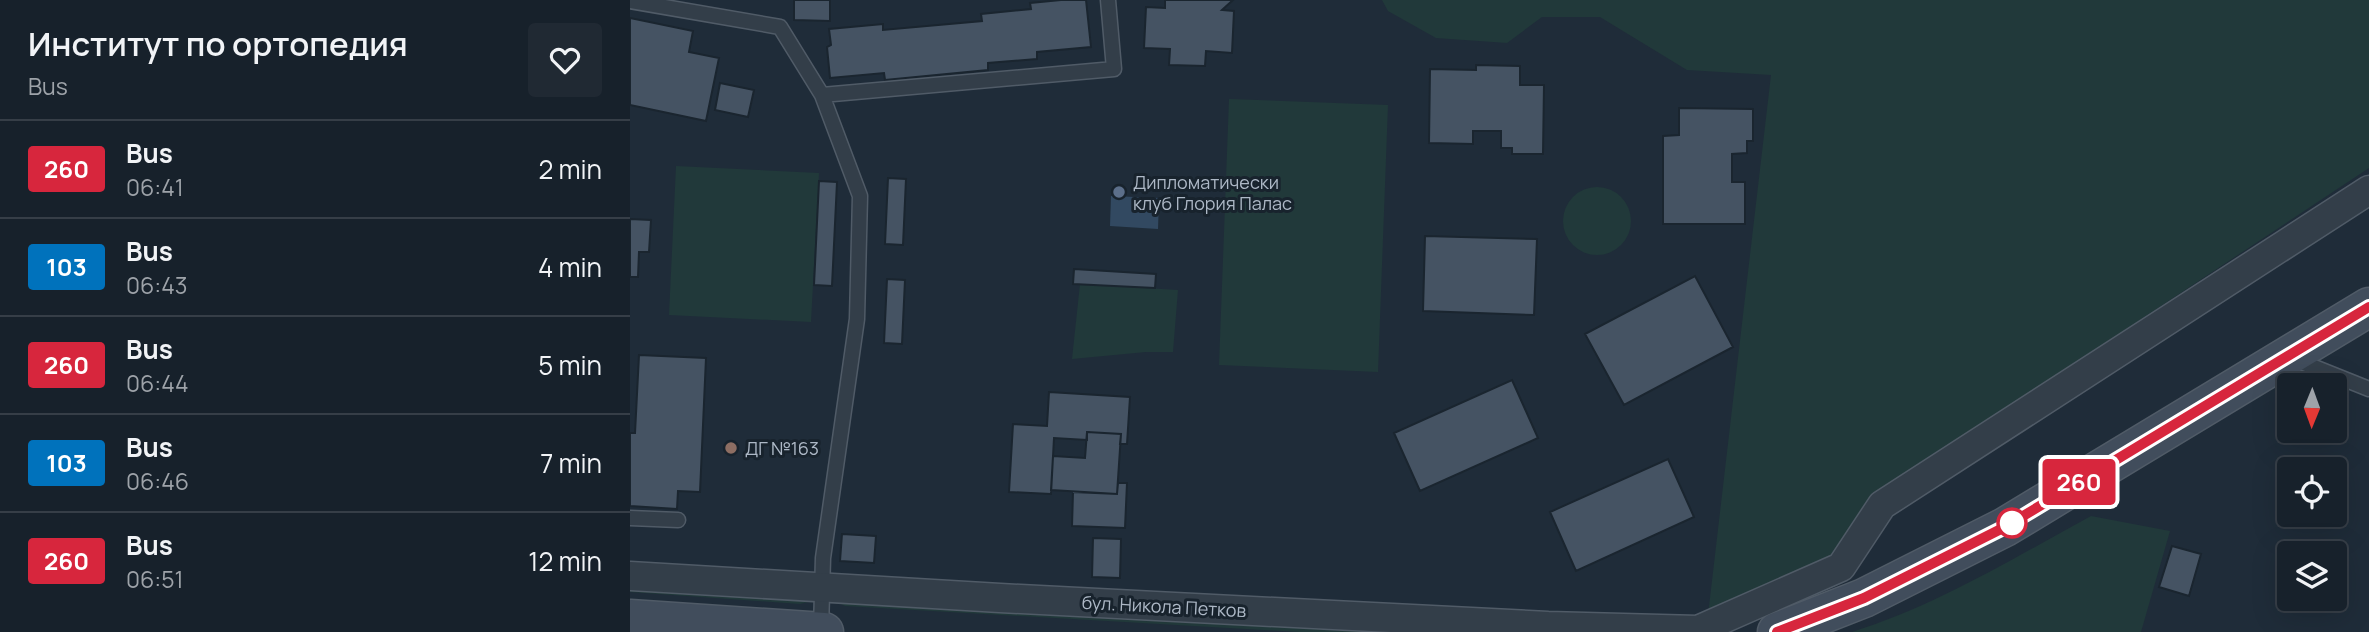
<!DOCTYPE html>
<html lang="en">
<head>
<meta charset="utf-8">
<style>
	:root { --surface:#17212b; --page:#202933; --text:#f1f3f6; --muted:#9ea3a9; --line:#363e47 }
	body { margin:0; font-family:Manrope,sans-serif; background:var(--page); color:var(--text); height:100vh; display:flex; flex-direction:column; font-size:26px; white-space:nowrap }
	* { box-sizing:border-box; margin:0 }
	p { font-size:23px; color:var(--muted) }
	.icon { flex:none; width:38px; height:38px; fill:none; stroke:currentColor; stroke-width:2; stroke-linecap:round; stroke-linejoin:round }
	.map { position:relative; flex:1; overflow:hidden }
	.sheet { display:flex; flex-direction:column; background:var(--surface); width:630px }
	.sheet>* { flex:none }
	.badge { padding:0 14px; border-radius:5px; font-size:24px; line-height:46px }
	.needle { width:46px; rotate:181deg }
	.controls { position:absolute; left:1647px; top:373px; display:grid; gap:14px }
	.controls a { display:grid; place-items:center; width:70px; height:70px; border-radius:7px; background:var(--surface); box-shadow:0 7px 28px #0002,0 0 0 2px var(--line); font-size:35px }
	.map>.badge { position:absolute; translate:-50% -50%; box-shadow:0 0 0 4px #fff }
	.round { display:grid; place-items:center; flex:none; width:74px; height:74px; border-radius:7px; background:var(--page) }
	.head { display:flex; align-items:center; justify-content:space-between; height:119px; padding:0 28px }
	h1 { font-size:33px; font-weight:600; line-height:52px }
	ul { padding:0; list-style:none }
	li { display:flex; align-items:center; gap:21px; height:98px; padding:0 28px; border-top:2px solid var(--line) }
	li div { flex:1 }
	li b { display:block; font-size:26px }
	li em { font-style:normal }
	li .badge { min-width:77px; font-weight:700; text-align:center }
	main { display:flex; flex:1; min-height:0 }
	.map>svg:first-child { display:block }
	.green { fill:#21393a }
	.water { fill:#324961 }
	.building { fill:#455363; stroke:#1a252f; stroke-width:2 }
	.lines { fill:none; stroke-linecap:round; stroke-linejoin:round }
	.lane-casing { stroke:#505b67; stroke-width:17 }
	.street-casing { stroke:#505b67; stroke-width:31 }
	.secondary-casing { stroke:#505b67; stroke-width:41 }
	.lane { stroke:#333e49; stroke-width:14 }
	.street { stroke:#333e49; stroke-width:28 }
	.secondary { stroke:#414d5c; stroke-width:38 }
	.line-casing { stroke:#fff; stroke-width:16 }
	.line { stroke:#d7263d; stroke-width:10 }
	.service-dot { fill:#5c6f8a; stroke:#18232d; stroke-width:2.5 }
	.education-dot { fill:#8d6e63; stroke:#18232d; stroke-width:2.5 }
	.stop-dot { fill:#fff; stroke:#d7263d; stroke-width:3.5 }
	.labels { text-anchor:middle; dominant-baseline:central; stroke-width:6; stroke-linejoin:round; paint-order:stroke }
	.poi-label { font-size:18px; fill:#adb8c6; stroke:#18232d; text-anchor:start }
	.street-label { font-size:18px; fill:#adb8c6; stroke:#18232d }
</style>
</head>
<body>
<main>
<section class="sheet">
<div class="head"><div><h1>Институт по ортопедия</h1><p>Bus</p></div><a class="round"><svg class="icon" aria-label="heart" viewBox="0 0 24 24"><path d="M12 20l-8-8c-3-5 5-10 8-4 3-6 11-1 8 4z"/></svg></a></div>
<ul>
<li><span class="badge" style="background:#d7263d;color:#fff">260</span><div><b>Bus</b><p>06:41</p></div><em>2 min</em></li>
<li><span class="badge" style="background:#0072bc;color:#fff">103</span><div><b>Bus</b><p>06:43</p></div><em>4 min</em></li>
<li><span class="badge" style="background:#d7263d;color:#fff">260</span><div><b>Bus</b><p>06:44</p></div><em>5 min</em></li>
<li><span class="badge" style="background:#0072bc;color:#fff">103</span><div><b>Bus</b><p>06:46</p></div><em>7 min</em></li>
<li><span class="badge" style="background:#d7263d;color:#fff">260</span><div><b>Bus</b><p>06:51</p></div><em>12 min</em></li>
</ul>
</section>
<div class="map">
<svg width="1739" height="632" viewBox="0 0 1739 632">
	<rect width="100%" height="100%" fill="#1f2c39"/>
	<path class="green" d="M752 0H1739V168L1240 499 1195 564 1078 615 1141 75 1057 70 970 17H912L877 43 806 38 758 11Z
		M599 99 758 105 748 372 589 365Z
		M46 166 189 173 181 322 39 315Z
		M933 221a34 34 0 1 1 68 0a34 34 0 1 1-68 0Z
		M450 284 548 290 543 352H516L442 359Z
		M1461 516 1540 531 1511 632H1222C1306 606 1384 558 1461 516Z
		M0 578 183 597 182 601 170 604 0 592Z
		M207 602 802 632H669L215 606Z"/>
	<path class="water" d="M481 196 529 198 528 229 480 226Z"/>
	<path class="building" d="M164 0H200V21L164 20Z
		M431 0H456L461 47 407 52V59L358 63V70L255 80 254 73 200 78 197 47 201 45 199 29 253 24V30L352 21 351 14 401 9 400 3Z
		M535 0H603L592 10 604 11 602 53 576 51 575 66 539 65 540 49 514 48 516 7 535 8Z
		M0 18 63 31 59 52 89 58 76 121 0 105Z
		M846 65 890 66V85H914L913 154H882V148H871V131H843V144L799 143 800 69 846 70Z
		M90 83 124 90 118 117 85 110Z
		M1049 108 1123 109V141H1117V153L1102 154V182H1115V224H1033V136L1049 135Z
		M258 178 276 179 273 245 255 244Z
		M189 181 207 182 202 286 184 285Z
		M0 219 21 220 19 252H9L8 277H0Z
		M795 236 907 239 904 315 793 311Z
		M444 269 526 274 525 288 443 284Z
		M1065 276 1103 347 994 405 955 334Z
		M257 279 275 280 272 344 254 343Z
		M9 355 76 358 70 492 48 491 47 509 0 506V433H5Z
		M882 380 908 438 790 491 764 433Z
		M419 392 500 397 497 444H490L491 434 457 432V440L424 438 421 494 379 492 383 424 417 426Z
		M457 432 491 434 487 494 421 490 423 456 455 458Z
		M1038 459 1064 517 946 571 920 512Z
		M488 483H497L495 528 442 526 443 492 487 494Z
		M212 534 246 536 244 563 210 561Z
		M463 538 491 539 490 578 462 577Z
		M1542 546 1571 554 1559 596 1529 587Z"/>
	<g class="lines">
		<defs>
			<path id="lane" d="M0 1 150 27 192 95 230 196 227 319 193 558 191 629
				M192 95 484 69 478 0
				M1664 359 1739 389
				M0 518 48 520"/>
			<path id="street" d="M0 576 370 598 918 626 1068 630 1211 567 1252 505 1739 190"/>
			<path id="secondary" d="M0 619 194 632
				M1147 632 1234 598 1375 527 1739 307"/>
		</defs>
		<use href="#lane" class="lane-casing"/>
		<use href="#street" class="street-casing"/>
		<use href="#secondary" class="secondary-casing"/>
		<use href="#lane" class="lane"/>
		<use href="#street" class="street"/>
		<use href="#secondary" class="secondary"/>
	</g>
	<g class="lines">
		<defs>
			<path id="line" d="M1147 632 1234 598 1375 527 1739 307"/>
		</defs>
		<use href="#line" class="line-casing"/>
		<use href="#line" class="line"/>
	</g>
	<circle class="service-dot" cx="489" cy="192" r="7"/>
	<circle class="education-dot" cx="101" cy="448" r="7"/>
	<circle class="stop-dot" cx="1382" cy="523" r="14"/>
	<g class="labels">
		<g class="poi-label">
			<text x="503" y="182">Дипломатически<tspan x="503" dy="21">клуб Глория Палас</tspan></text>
			<text x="115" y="448">ДГ №163</text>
		</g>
		<g class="street-label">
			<text transform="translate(534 606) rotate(3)">бул. Никола Петков</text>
		</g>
	</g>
</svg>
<div class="controls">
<a><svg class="needle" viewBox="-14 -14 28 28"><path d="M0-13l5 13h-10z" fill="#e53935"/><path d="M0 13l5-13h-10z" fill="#9ea3a9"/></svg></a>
<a><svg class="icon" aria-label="locate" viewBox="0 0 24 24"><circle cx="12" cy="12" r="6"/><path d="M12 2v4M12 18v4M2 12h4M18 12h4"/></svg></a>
<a><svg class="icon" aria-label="layers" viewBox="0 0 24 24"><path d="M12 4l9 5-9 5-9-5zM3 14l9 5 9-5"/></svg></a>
</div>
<b class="badge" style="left:1449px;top:482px;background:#d7263d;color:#fff">260</b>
</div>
</main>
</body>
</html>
